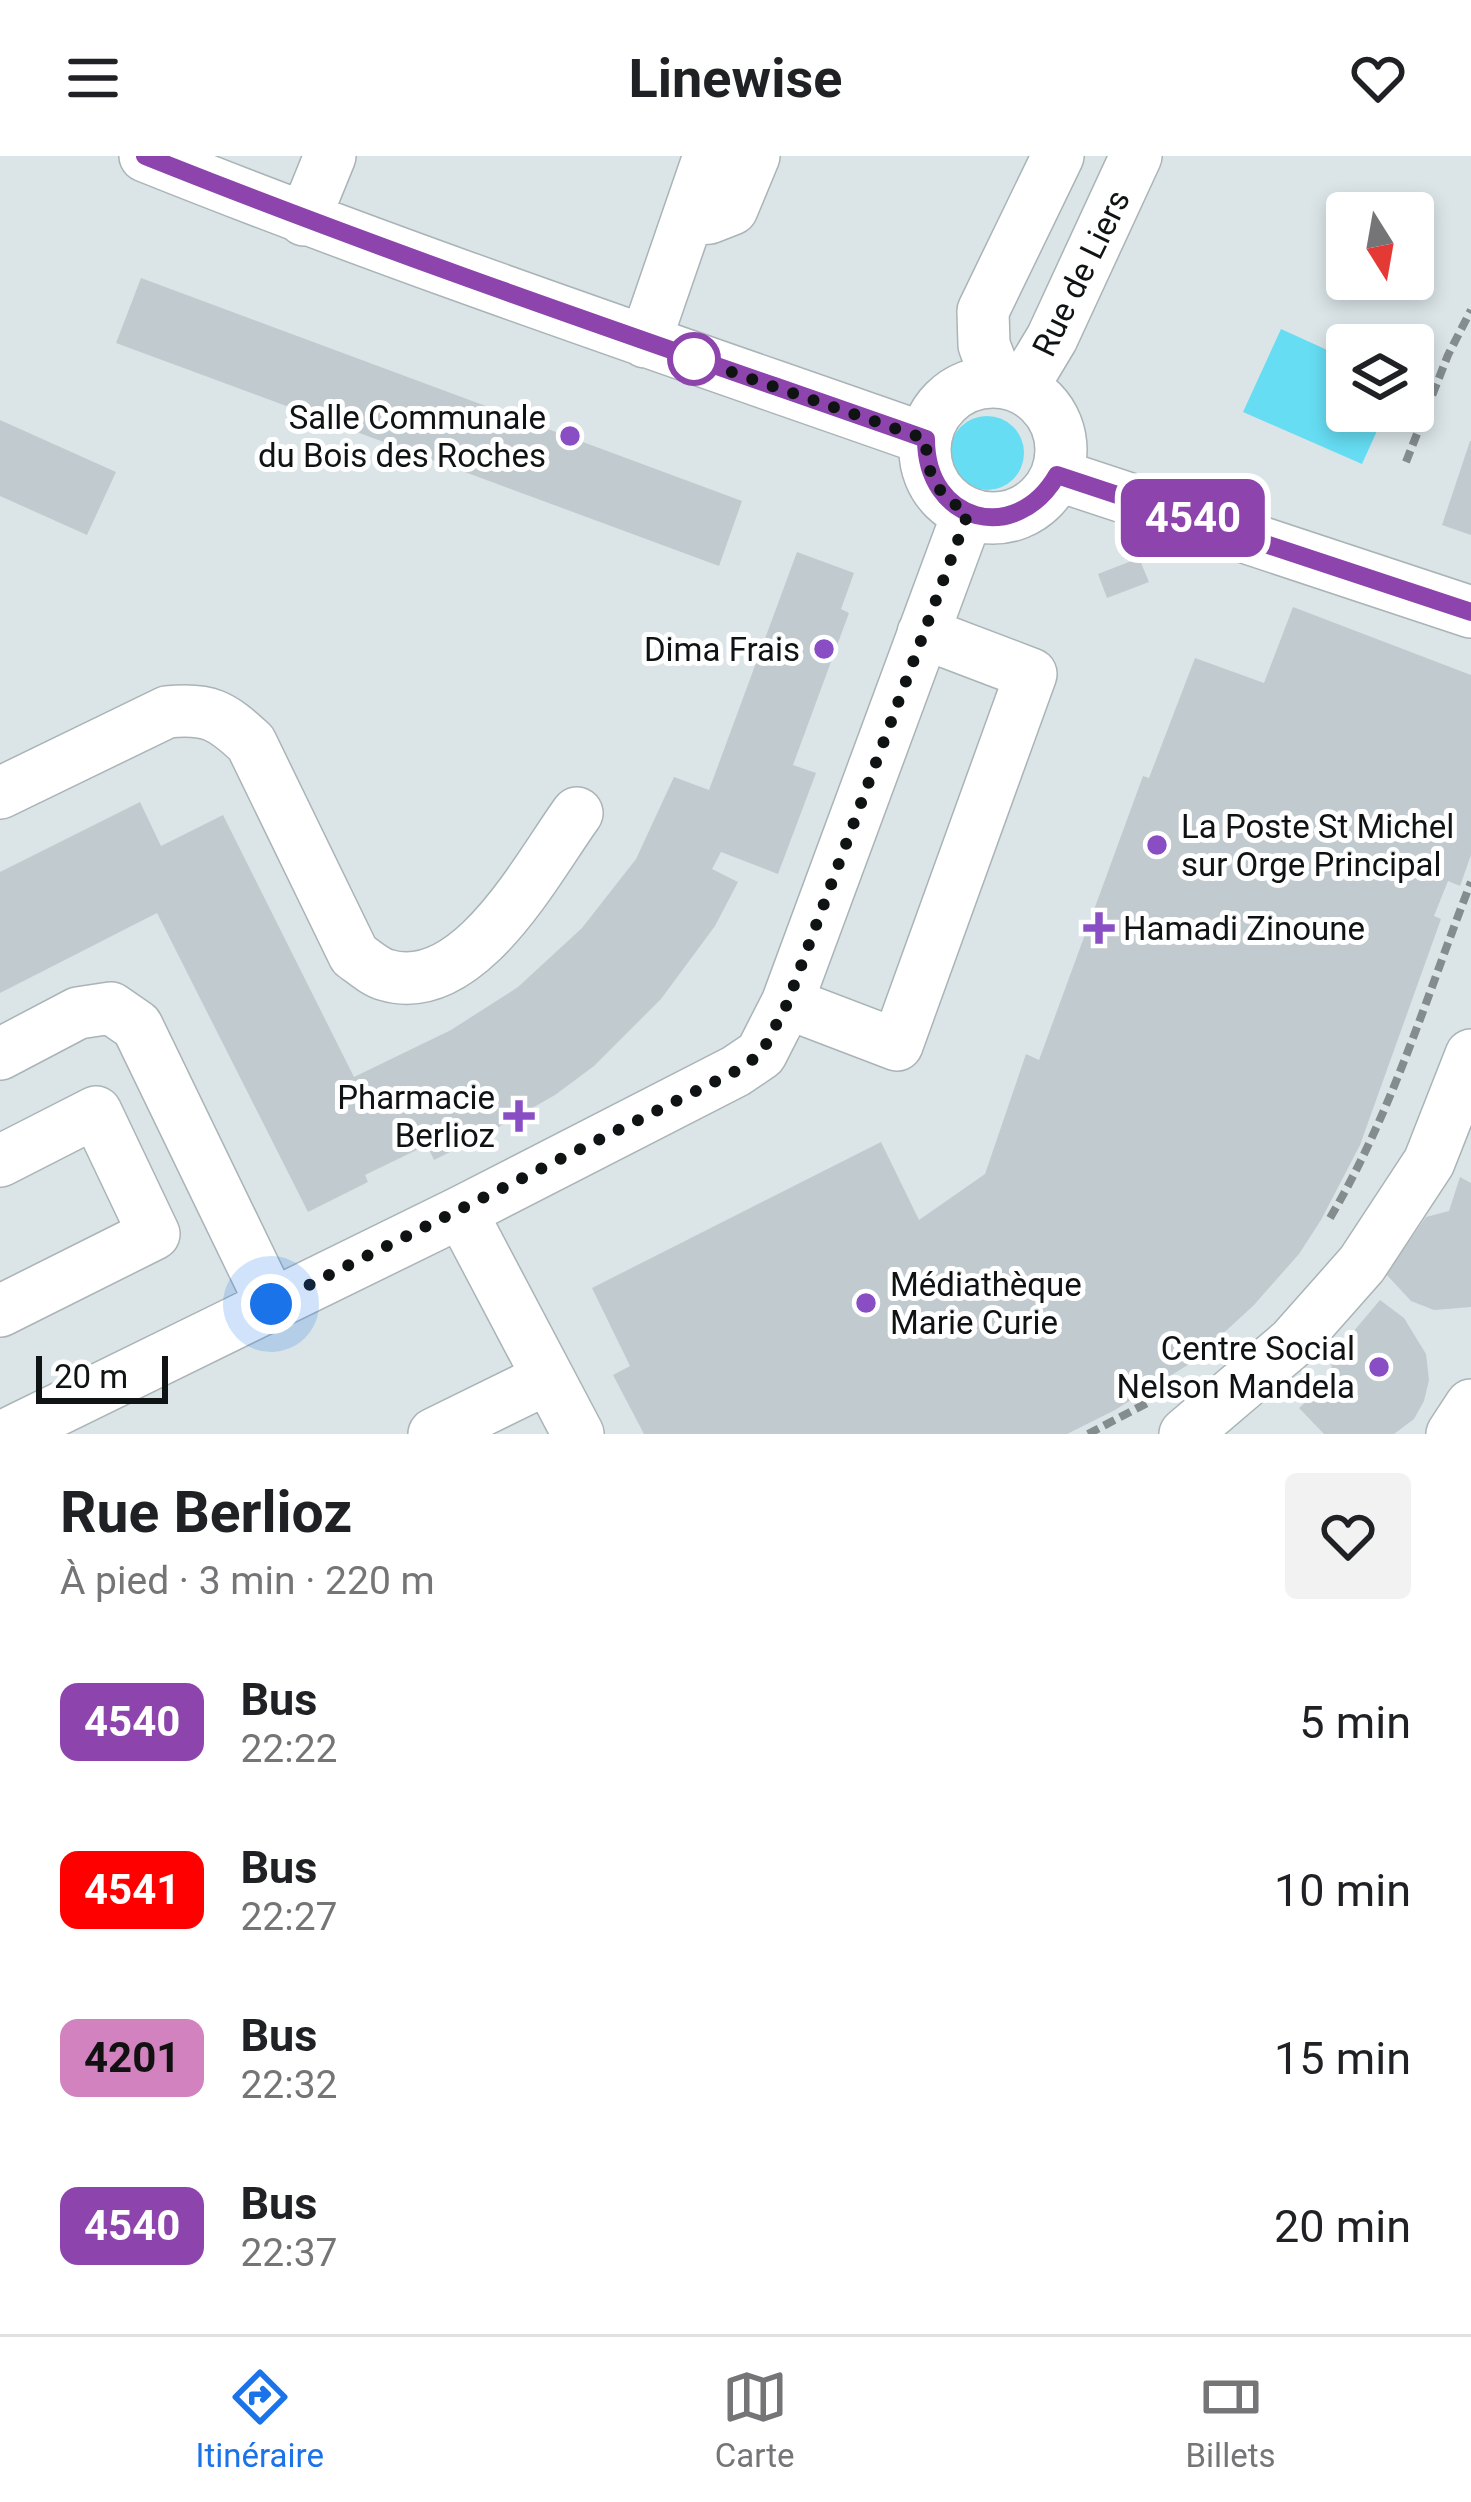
<!DOCTYPE html>
<html lang="fr">
<head>
<meta charset="utf-8">
<style>
	:root { --surface:#fff; --page:#f2f2f2; --text:#202124; --muted:#757577; --line:#e0e0e0; --accent:#1a73e8 }
	body { margin:0; font-family:Roboto,sans-serif; background:var(--page); color:var(--text); height:100vh; display:flex; flex-direction:column; font-size:45px; white-space:nowrap }
	* { box-sizing:border-box; margin:0 }
	p { font-size:39px; color:var(--muted) }
	.icon { flex:none; width:66px; height:66px; fill:none; stroke:currentColor; stroke-width:2; stroke-linecap:round; stroke-linejoin:round }
	.map { position:relative; height:1278px; overflow:hidden }
	.side { display:flex; flex-direction:column; background:var(--surface); flex:1 }
	.side>* { flex:none }
	.badge { padding:0 24px; border-radius:18px; font-size:42px; line-height:78px }
	.needle { width:78px; rotate:169deg }
	.fabs { position:absolute; left:1326px; top:36px; display:grid; gap:24px }
	.fabs a { display:grid; place-items:center; width:108px; height:108px; border-radius:12px; background:var(--surface); box-shadow:0 6px 18px #0003; font-size:60px }
	.scale { position:absolute; left:36px; bottom:30px; width:132px; box-sizing:border-box; padding-left:12px; border:6px solid #0f1314; border-top:0; font-size:33px; line-height:42px; white-space:nowrap; color:#0f1314; -webkit-text-stroke:9px #fff; paint-order:stroke }
	.you { position:absolute; width:60px; height:60px; margin:-30px; border:9px solid #fff; border-radius:50%; background:#1a73e8; box-shadow:0 0 0 18px #1a73e833 }
	.map>.badge { position:absolute; translate:-50% -50%; box-shadow:0 0 0 6px #fff }
	.round { display:grid; place-items:center; flex:none; width:126px; height:126px; border-radius:12px; background:var(--page) }
	.summary { display:flex; align-items:center; justify-content:space-between; height:204px; padding:0 60px }
	h1 { font-size:57px; font-weight:700; line-height:90px }
	ul { padding:0; list-style:none }
	li { display:flex; align-items:center; gap:36px; height:168px; padding:0 60px }
	li div { flex:1 }
	li b { display:block; font-size:45px }
	li em { font-style:normal }
	li .badge { min-width:132px; font-weight:700; text-align:center }
	header { display:flex; justify-content:space-between; align-items:center; height:156px; padding:0 60px; background:var(--surface); font-size:54px; font-weight:700 }
	.tabs { display:flex; justify-content:space-around; align-items:center; height:168px; border-top:3px solid var(--line); background:var(--surface); font-size:33px; color:var(--muted) }
	.tabs a { display:grid; justify-items:center; gap:6px }
	.tabs .active { color:var(--accent) }
	.map>svg:first-child { display:block }
	.green { fill:#66ddf3 }
	.building { fill:#c1cacf }
	.lines { fill:none; stroke-linecap:round; stroke-linejoin:round }
	.minor-casing { stroke:#aab4b6; stroke-width:54 }
	.path { stroke:#848c8e; stroke-width:8; stroke-dasharray:12 6; stroke-linecap:butt }
	.minor { stroke:#fff; stroke-width:51 }
	.line-casing { stroke:#fff; stroke-width:27 }
	.line { stroke:#8e44ad; stroke-width:18 }
	.walk { stroke:#0f1314; stroke-width:12; stroke-dasharray:0 21.6 }
	.stop-dot { fill:#fff; stroke:#8e44ad; stroke-width:6 }
	.poi-dot { fill:#8a4ec4; stroke:#fff; stroke-width:4.5 }
	.labels { text-anchor:middle; dominant-baseline:central; stroke-width:10; stroke-linejoin:round; paint-order:stroke }
	.street-label { font-size:33px; fill:#0f1314; stroke:#fff }
	.poi-label { font-size:33px; fill:#0f1314; stroke:#fff; text-anchor:end }
</style>
</head>
<body>
<header><svg class="icon" aria-label="menu" viewBox="0 0 24 24"><path d="M4 6h16M4 12h16M4 18h16"/></svg>Linewise<svg class="icon" aria-label="heart" viewBox="0 0 24 24"><path d="M12 20l-8-8c-3-5 5-10 8-4 3-6 11-1 8 4z"/></svg></header>
<div class="map">
<svg width="1471" height="1278" viewBox="0 0 1471 1278">
	<rect width="100%" height="100%" fill="#dbe5e8"/>
	<path class="green" d="M1281 173 1347 203V255H1386L1362 308 1243 256Z
		M950 297a37 37 0 1 1 74 0a37 37 0 1 1-74 0Z"/>
	<path class="building" d="M141 122 742 345 719 410 116 187Z
		M0 264 116 316 87 379 0 340Z
		M1470 285H1471V379L1442 369Z
		M797 396 854 417 841 453 849 457 793 609 816 617 778 718 721 696 712 713 738 726 715 770 661 843 594 910 555 939 488 977 434 1004 427 989 365 1019 368 1026 308 1056 157 757 0 837V716L140 646 161 690 223 659 354 921 451 874 518 831 582 772 636 703 674 621 709 634Z
		M1139 402 1149 426 1107 442 1098 418Z
		M1293 451 1471 519V699L1460 730 1448 725 1434 760 1441 763 1360 989 1321 1064 1299 1098 1254 1149 1191 1207 1115 1254 1067 1278H644L613 1219 630 1210 592 1132 881 986 919 1064 985 1018 1026 898 1039 904 1143 620 1149 622 1195 502 1264 527Z
		M1460 1021 1471 1027V1151L1434 1154 1411 1145 1386 1118 1426 1061 1449 1055Z
		M1380 1144 1404 1162 1426 1198 1429 1224 1424 1245 1414 1263 1394 1278H1324L1299 1252 1331 1224 1332 1201Z"/>
	<g class="lines">
		<defs>
			<path id="minor" d="M145 0C402 103 664 191 926 283
				M304 64 330 0
				M687 64 709 62 732 53 754 0
				M645 186 709 0
				M998 226 984 189 983 155 1058 0
				M925 294a68 68 0 1 1 136 0a68 68 0 1 1-136 0Z
				M1022 232 1052 182 1136 0
				M1057 319 1471 456
				M0 637 167 556C209 552 221 559 251 587L354 799C364 806 375 816 386 819 469 844 537 712 577 657
				M787 847 897 889 1031 518 923 477
				M0 898 78 857 111 852 137 870 271 1147
				M0 1005 96 956 154 1078 0 1155
				M461 1056 578 1278
				M8 1278 461 1056 736 915 761 898 787 847 968 357
				M434 1278 548 1222
				M1185 1278 1293 1186 1362 1108 1429 1006 1471 899
				M1452 1278 1471 1249"/>
		</defs>
		<use href="#minor" class="minor-casing"/>
		<path class="path" d="M1406 306 1448 199 1471 154
			M1330 1062C1392 957 1427 839 1471 726
			M1088 1278 1149 1246"/>
		<use href="#minor" class="minor"/>
	</g>
	<g class="lines">
		<defs>
			<path id="line" d="M145 0C402 103 664 191 926 283 926 367 1016 390 1057 319L1471 456"/>
		</defs>
		<use href="#line" class="line-casing"/>
		<use href="#line" class="line"/>
		<path class="walk" d="M271 1148 736 915 761 898 787 848 968 357C937 339 926 319 926 283L685 200 694 203"/>
	</g>
	<circle class="stop-dot" cx="694" cy="203" r="24"/>
	<g class="poi-dot">
		<circle cx="570" cy="280" r="12"/>
		<circle cx="824" cy="493" r="12"/>
		<circle cx="1157" cy="689" r="12"/>
		<path d="M1093 754h12v12h12v12h-12v12h-12v-12h-12v-12h12z"/>
		<path d="M513 942h12v12h12v12h-12v12h-12v-12h-12v-12h12z"/>
		<circle cx="866" cy="1147" r="12"/>
		<circle cx="1379" cy="1211" r="12"/>
	</g>
	<g class="labels">
		<g class="street-label">
			<text transform="translate(1081 117) rotate(-64)">Rue de Liers</text>
		</g>
		<g class="poi-label">
			<text x="546" y="261">Salle Communale<tspan x="546" dy="38">du Bois des Roches</tspan></text>
			<text x="800" y="493">Dima Frais</text>
			<text x="1181" y="670" text-anchor="start">La Poste St Michel<tspan x="1181" dy="38">sur Orge Principal</tspan></text>
			<text x="1123" y="772" text-anchor="start">Hamadi Zinoune</text>
			<text x="495" y="941">Pharmacie<tspan x="495" dy="38">Berlioz</tspan></text>
			<text x="890" y="1128" text-anchor="start">Médiathèque<tspan x="890" dy="38">Marie Curie</tspan></text>
			<text x="1355" y="1192">Centre Social<tspan x="1355" dy="38">Nelson Mandela</tspan></text>
		</g>
	</g>
</svg>
<div class="fabs">
<a><svg class="needle" viewBox="-14 -14 28 28"><path d="M0-13l5 13h-10z" fill="#e53935"/><path d="M0 13l5-13h-10z" fill="#757577"/></svg></a>
<a><svg class="icon" aria-label="layers" viewBox="0 0 24 24"><path d="M12 4l9 5-9 5-9-5zM3 14l9 5 9-5"/></svg></a>
</div>
<div class="scale">20 m</div>
<div class="you" style="left:271px;top:1148px"></div>
<b class="badge" style="left:1193px;top:362px;background:#8e44ad;color:#fff">4540</b>
</div>
<section class="side">
<div class="summary"><div><h1>Rue Berlioz</h1><p>À pied · 3 min · 220 m</p></div><a class="round"><svg class="icon" aria-label="heart" viewBox="0 0 24 24"><path d="M12 20l-8-8c-3-5 5-10 8-4 3-6 11-1 8 4z"/></svg></a></div>
<ul>
<li><span class="badge" style="background:#8e44ad;color:#fff">4540</span><div><b>Bus</b><p>22:22</p></div><em>5 min</em></li>
<li><span class="badge" style="background:#f00;color:#fff">4541</span><div><b>Bus</b><p>22:27</p></div><em>10 min</em></li>
<li><span class="badge" style="background:#d282be;color:#111">4201</span><div><b>Bus</b><p>22:32</p></div><em>15 min</em></li>
<li><span class="badge" style="background:#8e44ad;color:#fff">4540</span><div><b>Bus</b><p>22:37</p></div><em>20 min</em></li>
</ul>
</section>
<nav class="tabs">
<a class="active"><svg class="icon" aria-label="directions" viewBox="0 0 24 24"><path d="M12 3l9 9-9 9-9-9zM9 14v-3h6M13 9l2 2-2 2"/></svg>Itinéraire</a>
<a><svg class="icon" aria-label="map" viewBox="0 0 24 24"><path d="M3 6l6-2 6 2 6-2v14l-6 2-6-2-6 2zM9 4v14M15 6v14"/></svg>Carte</a>
<a><svg class="icon" aria-label="tickets" viewBox="0 0 24 24"><path d="M3 7h18v10H3zM15 7v10"/></svg>Billets</a>
</nav>
</body>
</html>
